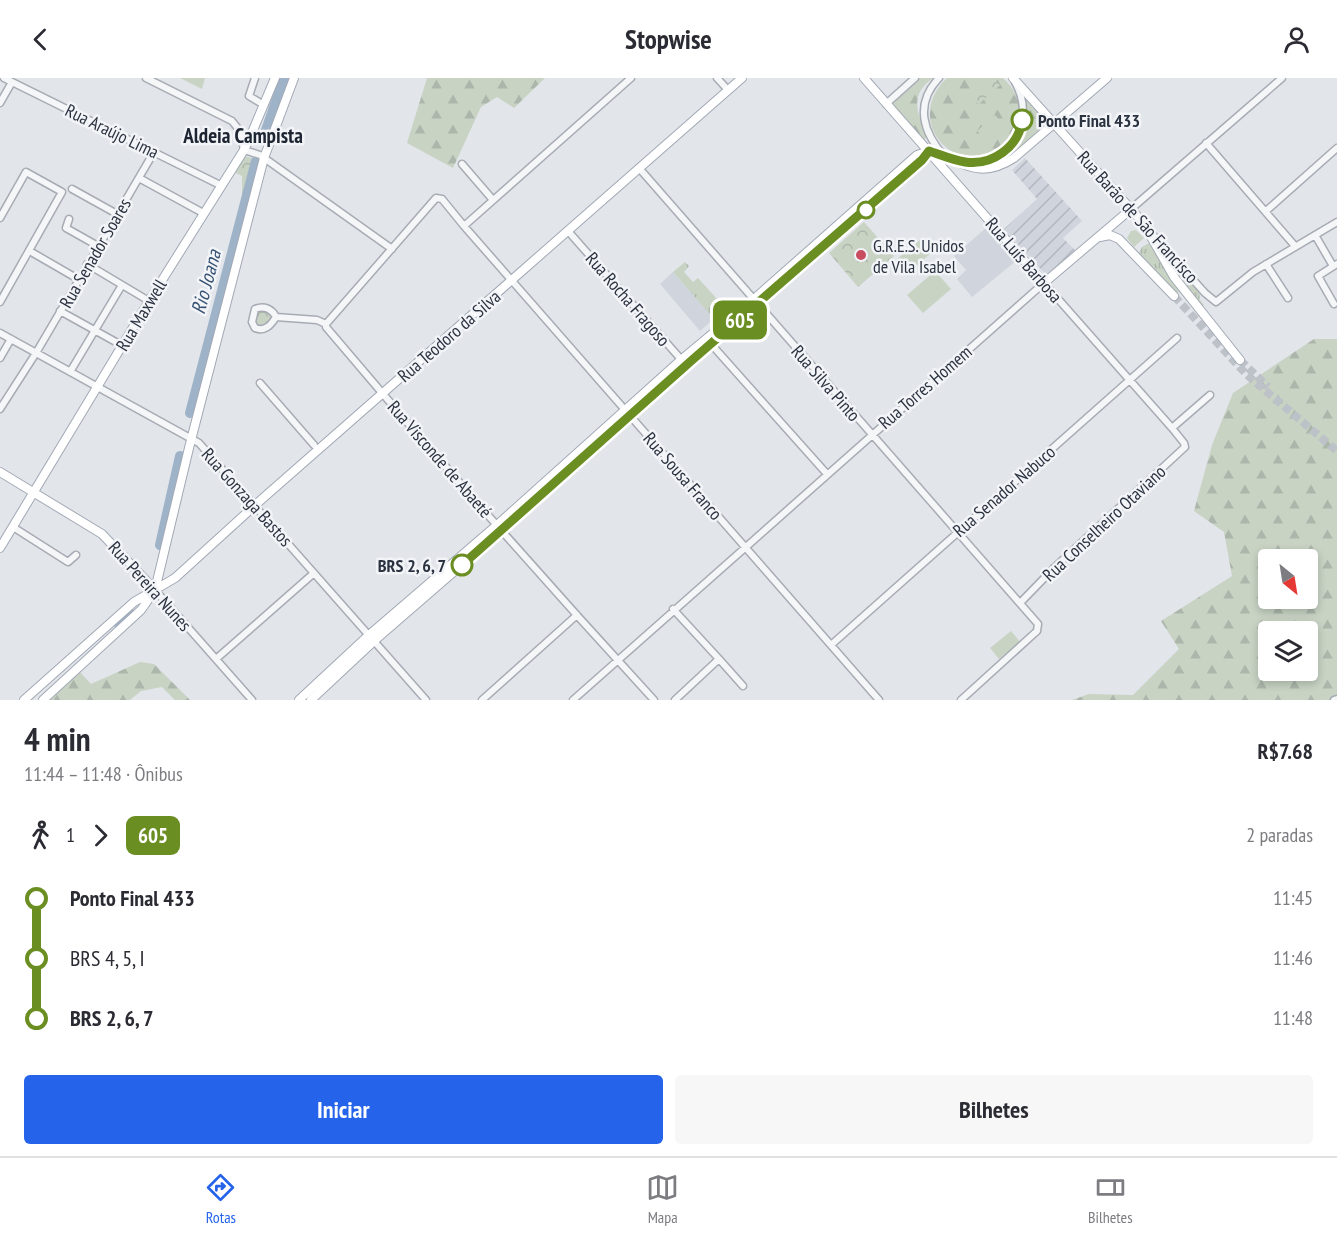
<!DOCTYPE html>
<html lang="pt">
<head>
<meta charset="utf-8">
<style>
	:root { --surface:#fff; --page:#f7f7f7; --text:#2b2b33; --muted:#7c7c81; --line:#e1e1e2; --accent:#2563eb }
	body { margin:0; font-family:"PT Sans Narrow",sans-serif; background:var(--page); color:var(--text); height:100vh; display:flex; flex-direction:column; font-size:22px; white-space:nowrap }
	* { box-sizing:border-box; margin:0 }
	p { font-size:20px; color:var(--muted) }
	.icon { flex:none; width:33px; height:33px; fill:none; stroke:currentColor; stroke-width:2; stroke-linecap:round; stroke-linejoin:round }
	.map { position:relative; height:622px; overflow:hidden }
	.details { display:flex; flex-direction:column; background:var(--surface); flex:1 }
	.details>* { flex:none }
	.badge { padding:0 12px; border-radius:9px; font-size:21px; line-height:39px }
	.needle { width:39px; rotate:150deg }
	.buttons { position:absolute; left:1258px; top:471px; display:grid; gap:12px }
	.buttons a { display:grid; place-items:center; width:60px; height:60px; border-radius:6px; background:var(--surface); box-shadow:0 3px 9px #0003; font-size:30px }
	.map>.badge { position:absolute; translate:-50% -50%; box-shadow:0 0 0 3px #fff }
	.legs { display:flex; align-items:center; gap:9px; height:66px; padding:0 24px; font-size:20px }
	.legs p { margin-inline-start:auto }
	.summary { display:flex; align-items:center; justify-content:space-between; height:102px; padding:0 24px }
	h1 { font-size:33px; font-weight:800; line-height:45px }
	.button { display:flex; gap:12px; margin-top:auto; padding:12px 24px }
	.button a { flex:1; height:69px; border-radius:6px; background:var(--accent); color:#fff; font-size:24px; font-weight:800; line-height:69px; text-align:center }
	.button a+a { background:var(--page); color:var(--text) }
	ul { padding:0 24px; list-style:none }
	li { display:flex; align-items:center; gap:21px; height:60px; font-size:22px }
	li i { display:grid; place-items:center; width:9px; height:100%; margin:0 8px; background:currentColor }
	li i::after { content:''; width:15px; height:15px; margin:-8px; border:4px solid; border-radius:50%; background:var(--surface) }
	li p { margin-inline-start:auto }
	li:first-child i { background:linear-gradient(#0000 50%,currentColor 0) }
	li:last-child i { background:linear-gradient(currentColor 50%,#0000 0) }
	header { display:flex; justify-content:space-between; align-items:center; height:78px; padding:0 24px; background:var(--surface); font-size:27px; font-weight:800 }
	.menu { display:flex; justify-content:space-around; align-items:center; height:84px; border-top:2px solid var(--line); background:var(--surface); font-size:16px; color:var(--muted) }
	.menu a { display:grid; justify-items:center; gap:3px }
	.menu .selected { color:var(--accent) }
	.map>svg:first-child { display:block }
	.built { fill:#d0d4dc }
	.industrial { fill:url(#industrial-furrows) }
	.grass { fill:url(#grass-tufts) }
	.forest { fill:url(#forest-firs); fill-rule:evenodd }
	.park { fill:url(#park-crowns) }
	.garden { fill:#c8d3c4 }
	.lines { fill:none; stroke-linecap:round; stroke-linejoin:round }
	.river { stroke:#9fb3c8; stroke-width:10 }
	.major-tunnel { stroke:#bdc1c8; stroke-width:8; stroke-dasharray:8 4; stroke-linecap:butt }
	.minor-casing { stroke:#a7acb4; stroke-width:9 }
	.major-casing { stroke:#a2a9b5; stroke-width:10 }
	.minor { stroke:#f5f6f8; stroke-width:6 }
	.major { stroke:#fff; stroke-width:8 }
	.line-1-casing { stroke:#fff; stroke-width:14 }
	.line-1 { stroke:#6b8e23; stroke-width:9 }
	.stop-1-dot { fill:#fff; stroke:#6b8e23; stroke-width:3 }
	.poi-dot { fill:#c84e60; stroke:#f2f4f7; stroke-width:2 }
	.labels { text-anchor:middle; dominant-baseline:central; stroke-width:5; stroke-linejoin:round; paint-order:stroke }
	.stop-label { font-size:18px; font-weight:bold; fill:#2b3341; stroke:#f2f4f7; text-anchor:start }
	.street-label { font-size:18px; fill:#2b3341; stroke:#f2f4f7 }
	.poi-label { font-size:18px; fill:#2b3341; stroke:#f2f4f7; text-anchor:start }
	.water-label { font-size:20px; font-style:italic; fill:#375273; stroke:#f2f4f7 }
	.quarter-label { font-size:21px; font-weight:bold; fill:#1d2432; stroke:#f2f4f7 }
</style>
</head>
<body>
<header><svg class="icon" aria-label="back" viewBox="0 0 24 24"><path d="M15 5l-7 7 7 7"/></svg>Stopwise<svg class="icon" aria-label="person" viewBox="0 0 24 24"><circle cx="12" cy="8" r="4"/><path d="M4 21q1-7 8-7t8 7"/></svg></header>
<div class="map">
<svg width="1337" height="622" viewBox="0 0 1337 622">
	<defs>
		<pattern id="industrial-furrows" width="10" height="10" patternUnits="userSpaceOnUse" patternTransform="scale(1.5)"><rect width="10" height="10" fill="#d0d4dc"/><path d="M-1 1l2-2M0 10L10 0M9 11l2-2" fill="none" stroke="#b3b6be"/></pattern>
		<pattern id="grass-tufts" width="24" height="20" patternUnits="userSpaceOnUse" patternTransform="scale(1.5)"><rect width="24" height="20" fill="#c8d3c4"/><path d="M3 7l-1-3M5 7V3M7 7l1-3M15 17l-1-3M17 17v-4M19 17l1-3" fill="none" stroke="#acb6aa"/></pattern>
		<pattern id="forest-firs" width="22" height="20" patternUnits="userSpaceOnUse" patternTransform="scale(1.5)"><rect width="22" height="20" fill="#c8d3c4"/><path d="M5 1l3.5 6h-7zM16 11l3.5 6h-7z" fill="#acb6aa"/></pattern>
		<pattern id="park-crowns" width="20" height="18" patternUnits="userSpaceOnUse" patternTransform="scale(1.5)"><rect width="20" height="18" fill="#c8d3c4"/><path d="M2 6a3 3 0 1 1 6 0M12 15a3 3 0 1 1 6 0" fill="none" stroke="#acb6aa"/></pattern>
	</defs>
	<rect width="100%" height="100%" fill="#e2e5ea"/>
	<path class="built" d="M987 149 1016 183 972 219 957 201 966 192 954 178Z
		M673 194 714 241 700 253 660 206Z"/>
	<path class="industrial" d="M1025 80 1082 143 1063 160 1075 172 1046 197 1004 151 1037 121 1012 92Z"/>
	<path class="grass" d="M1149 165 1167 195 1194 231 1179 214H1174L1138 177 1142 169Z
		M1162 173 1199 213 1200 222 1204 227 1201 229 1173 193Z
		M685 184 689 188 684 194 693 204 698 200 726 231 714 241 673 194Z"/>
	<path class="forest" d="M427 0H545L514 30 497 19 481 29 453 90 407 65Z
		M918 0H933C908 18 918 35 927 59L924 62 892 25Z
		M947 0H1003C1045 37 999 101 953 74 942 68 934 58 931 46 927 28 934 12 947 0Z
		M1025 20 1046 43V47C1029 62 1011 84 988 87 1006 75 1024 64 1026 39 1026 32 1024 25 1025 20Z
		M1314 261H1337V622H1072L1089 616 1133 617 1179 571 1161 543 1232 498 1224 454 1194 433 1212 367 1233 315ZM1269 482H1308V520H1269ZM1269 554H1308V592H1269Z
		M140 584 154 586 190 622H175L162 609 141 613 130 622H48L80 594 91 606Z"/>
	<path class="park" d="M981 0H991L1000 7 979 26 975 24Z
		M244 78 252 80 242 119V98L234 94Z
		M864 144 894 178 858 209 829 175Z
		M266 231 274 240 261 251 254 245 255 234Z"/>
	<path class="garden" d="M180 0H205L202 11Z
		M995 37 1004 48 987 63 977 53Z
		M1136 152 1144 160 1134 169 1127 160 1131 153Z
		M920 162 931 175 908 195 896 182Z
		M935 193 951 211 923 235 907 217Z
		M1011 553 1020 564 999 581 990 570Z"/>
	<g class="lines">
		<path class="river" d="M263 61 284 0
			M190 335 256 83
			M160 467 180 378
			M118 545 129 534"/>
		<path class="major-tunnel" d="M1174 218 1247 297 1337 373
			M1240 282 1268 309"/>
		<defs>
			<path id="minor" d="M4 0 220 107
				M146 0 232 43 240 53 244 72 260 77 392 171
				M255 0 249 18 264 27
				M717 0 728 12
				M939 0C914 26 923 55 945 79
				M0 25 12 4
				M886 26 915 0
				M1206 65 1295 168
				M961 83C1008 90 1038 45 1015 4
				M462 86 493 122
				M639 90 1038 546 1037 553 961 622
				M139 100 203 135
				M72 111 117 136
				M1131 131 1282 0
				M1266 133 1337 70
				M0 140 26 94 62 114 0 224
				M69 141 66 150 98 168
				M464 148 631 0
				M568 153 679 279 684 281
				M1152 156 1205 215 1216 224 1253 194 1337 144
				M1315 157 1333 188
				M33 175 78 201
				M87 186 149 223
				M1266 186 1288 220
				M1334 226 1318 198 1337 186
				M60 233 123 268
				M276 239C271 247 265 254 255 250L252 244 255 231C264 227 272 231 276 239L317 242 326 246
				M326 246 436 120 442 121 464 148 879 622
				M326 246V249C433 376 542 500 654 622
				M0 255 199 365 426 622
				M711 266 827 396
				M0 280 11 261
				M70 294 122 207
				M260 305 314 367
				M0 331 36 275 154 74
				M1172 350 1210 317
				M13 449 68 484 76 477
				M155 512 252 622
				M673 531 719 581 675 622
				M831 567 1177 260
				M216 581 314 495
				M719 581 743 608
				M482 622 577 537
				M573 622 1044 205 1172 350 1184 365 1185 369 1055 489 1020 525
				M1334 622 1337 621"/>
			<path id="major" d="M864 0 1044 205 1131 131
				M1013 0 1138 139 1146 150 1174 199 1240 282
				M930 73C964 85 980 102 1014 80L1107 0
				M1100 159 1110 157 1119 161 1174 218
				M0 394 102 456 155 512
				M0 470 149 223 244 72 251 57 275 0
				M24 622 134 524 175 500 262 421 742 0
				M43 622 141 532 155 512 189 370 264 80 294 0
				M299 622 369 557 497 447 682 281 754 221 917 77 929 73
				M311 622 374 563 502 452 691 283 923 83 929 73"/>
		</defs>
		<use href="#minor" class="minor-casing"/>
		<use href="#major" class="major-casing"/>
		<use href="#minor" class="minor"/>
		<use href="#major" class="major"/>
	</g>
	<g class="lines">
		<defs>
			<path id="line-1" d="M462 487 691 283 922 82 929 73C941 77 952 82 965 84 992 88 1019 69 1022 42"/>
		</defs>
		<use href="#line-1" class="line-1-casing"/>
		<use href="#line-1" class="line-1"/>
	</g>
	<g class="stop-1-dot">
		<circle cx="1022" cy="42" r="10"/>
		<circle cx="866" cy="132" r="8"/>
		<circle cx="462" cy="487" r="10"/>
	</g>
	<circle class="poi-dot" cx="861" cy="177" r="6"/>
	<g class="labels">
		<g class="stop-label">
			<text x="1038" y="42">Ponto Final 433</text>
			<text x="446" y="487" text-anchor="end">BRS 2, 6, 7</text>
		</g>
		<g class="street-label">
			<text transform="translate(112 53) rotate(26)">Rua Araújo Lima</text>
			<text transform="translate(1138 139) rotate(48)">Rua Barão de São Francisco</text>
			<text transform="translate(95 175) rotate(-60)">Rua Senador Soares</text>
			<text transform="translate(1024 182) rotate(49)">Rua Luís Barbosa</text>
			<text transform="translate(628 221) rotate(49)">Rua Rocha Fragoso</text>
			<text transform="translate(141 237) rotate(-59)">Rua Maxwell</text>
			<text transform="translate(449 258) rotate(-41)">Rua Teodoro da Silva</text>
			<text transform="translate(826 305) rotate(49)">Rua Silva Pinto</text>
			<text transform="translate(925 309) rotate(-41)">Rua Torres Homem</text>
			<text transform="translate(440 381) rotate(49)">Rua Visconde de Abaeté</text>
			<text transform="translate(683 398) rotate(49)">Rua Sousa Franco</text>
			<text transform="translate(1004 413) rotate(-41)">Rua Senador Nabuco</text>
			<text transform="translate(247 419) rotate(48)">Rua Gonzaga Bastos</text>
			<text transform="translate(1104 445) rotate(-43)">Rua Conselheiro Otaviano</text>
			<text transform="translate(150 508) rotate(48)">Rua Pereira Nunes</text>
		</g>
		<g class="poi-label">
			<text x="873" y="167">G.R.E.S. Unidos<tspan x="873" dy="21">de Vila Isabel</tspan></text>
		</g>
		<g class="water-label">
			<text transform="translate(206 204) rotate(-75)">Rio Joana</text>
		</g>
		<g class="quarter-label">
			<text x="243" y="57">Aldeia Campista</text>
		</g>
	</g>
</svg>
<div class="buttons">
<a><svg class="needle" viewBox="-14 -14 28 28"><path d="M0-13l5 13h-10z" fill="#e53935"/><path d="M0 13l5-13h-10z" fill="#7c7c81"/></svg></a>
<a><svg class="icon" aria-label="layers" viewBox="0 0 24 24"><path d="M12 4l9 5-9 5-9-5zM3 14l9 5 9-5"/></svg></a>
</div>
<b class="badge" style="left:740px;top:242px;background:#6b8e23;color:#fff">605</b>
</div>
<section class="details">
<div class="summary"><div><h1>4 min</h1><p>11:44 – 11:48 · Ônibus</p></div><b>R$7.68</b></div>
<div class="legs"><svg class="icon" aria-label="walk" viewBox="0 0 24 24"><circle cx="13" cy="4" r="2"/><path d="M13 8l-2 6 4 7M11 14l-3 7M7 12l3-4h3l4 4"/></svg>1<svg class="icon" aria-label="forward" viewBox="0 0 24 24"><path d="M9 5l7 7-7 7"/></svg><b class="badge" style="background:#6b8e23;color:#fff">605</b><p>2 paradas</p></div>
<ul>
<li><i style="color:#6b8e23"></i><b>Ponto Final 433</b><p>11:45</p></li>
<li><i style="color:#6b8e23"></i><span>BRS 4, 5, I</span><p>11:46</p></li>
<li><i style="color:#6b8e23"></i><b>BRS 2, 6, 7</b><p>11:48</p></li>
</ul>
<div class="button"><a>Iniciar</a><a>Bilhetes</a></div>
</section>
<nav class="menu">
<a class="selected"><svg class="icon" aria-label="directions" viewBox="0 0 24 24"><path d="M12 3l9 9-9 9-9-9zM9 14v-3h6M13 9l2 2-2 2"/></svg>Rotas</a>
<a><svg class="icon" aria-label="map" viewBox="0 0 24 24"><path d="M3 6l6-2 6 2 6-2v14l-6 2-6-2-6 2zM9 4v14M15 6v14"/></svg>Mapa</a>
<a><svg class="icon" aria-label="tickets" viewBox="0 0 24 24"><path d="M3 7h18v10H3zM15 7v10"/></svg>Bilhetes</a>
</nav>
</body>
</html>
